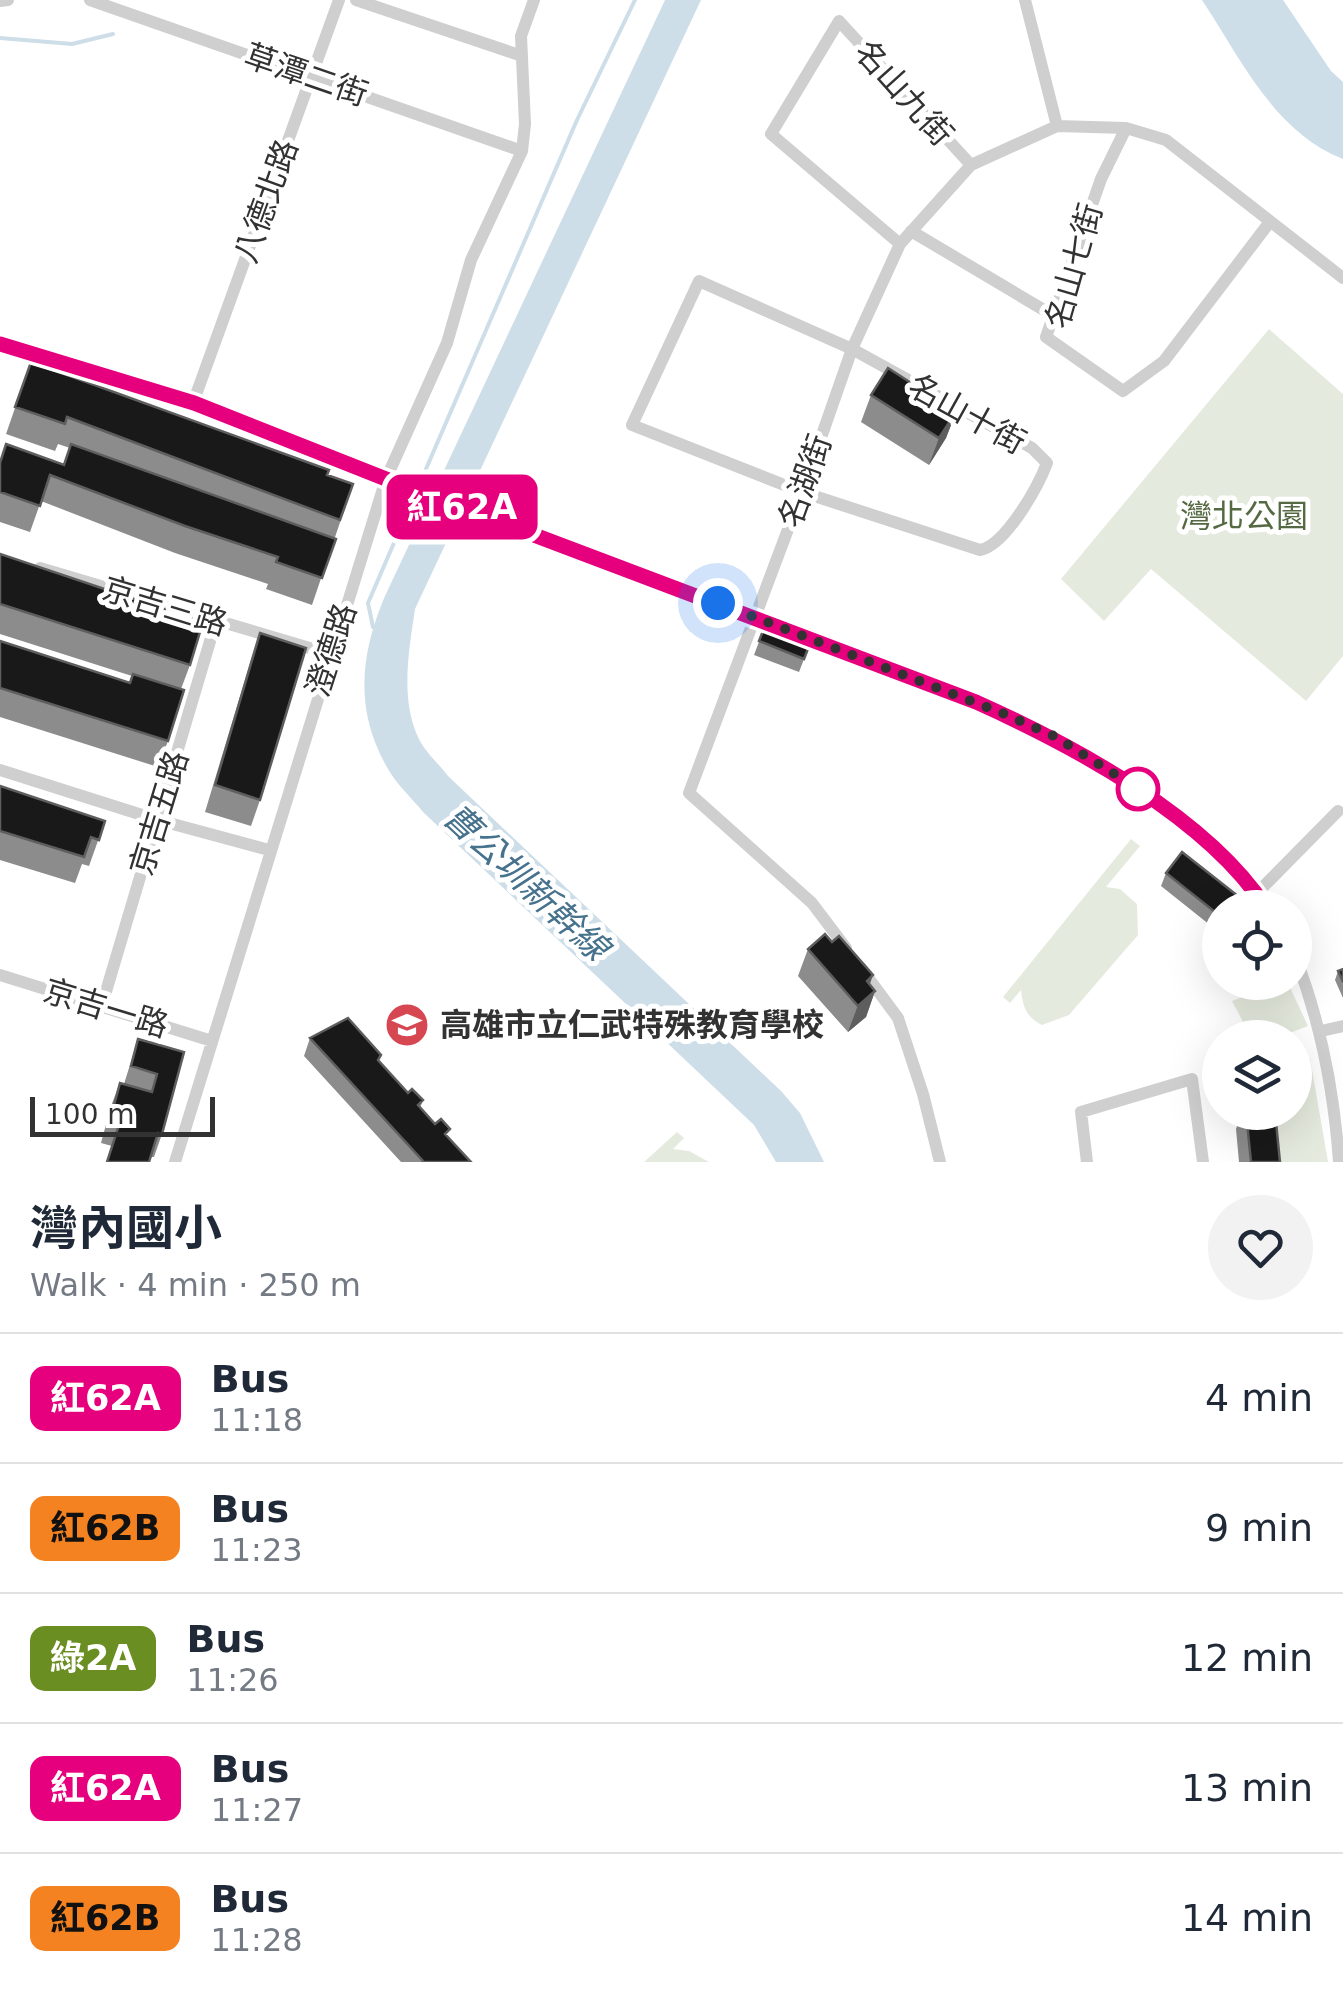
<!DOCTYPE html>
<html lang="en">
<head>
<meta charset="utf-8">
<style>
	:root { --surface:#fff; --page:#f2f2f3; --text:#1f2937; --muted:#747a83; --line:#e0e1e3 }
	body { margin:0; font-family:"DejaVu Sans","Noto Sans TC",sans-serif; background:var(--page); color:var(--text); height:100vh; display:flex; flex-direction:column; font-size:38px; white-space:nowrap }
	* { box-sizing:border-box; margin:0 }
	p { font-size:32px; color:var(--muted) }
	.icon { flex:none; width:55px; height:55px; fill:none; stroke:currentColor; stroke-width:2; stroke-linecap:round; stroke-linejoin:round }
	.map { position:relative; height:1162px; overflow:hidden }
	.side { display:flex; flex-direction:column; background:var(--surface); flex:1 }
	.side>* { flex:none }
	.badge { padding:0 20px; border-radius:15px; font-size:35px; line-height:65px }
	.buttons { position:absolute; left:1202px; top:890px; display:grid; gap:20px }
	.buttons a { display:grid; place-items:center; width:110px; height:110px; border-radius:50%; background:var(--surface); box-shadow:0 10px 40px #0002; font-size:50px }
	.scale { position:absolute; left:30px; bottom:25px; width:185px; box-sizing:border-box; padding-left:10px; border:5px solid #323232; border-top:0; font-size:28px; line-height:35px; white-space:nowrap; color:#323232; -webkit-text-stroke:8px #fff; paint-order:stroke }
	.you { position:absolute; width:50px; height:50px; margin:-25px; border:8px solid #fff; border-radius:50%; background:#1a73e8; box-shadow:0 0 0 15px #1a73e833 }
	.map>.badge { position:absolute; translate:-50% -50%; box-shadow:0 0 0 5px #fff }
	.round { display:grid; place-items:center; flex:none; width:105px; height:105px; border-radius:52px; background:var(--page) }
	.overview { display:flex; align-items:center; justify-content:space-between; height:170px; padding:0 30px }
	h1 { font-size:48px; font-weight:700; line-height:75px }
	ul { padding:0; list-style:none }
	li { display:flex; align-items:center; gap:30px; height:130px; padding:0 30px; border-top:2px solid var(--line) }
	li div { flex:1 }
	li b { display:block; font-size:38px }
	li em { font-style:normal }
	li .badge { min-width:110px; font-weight:700; text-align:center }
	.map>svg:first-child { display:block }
	.green { fill:#e5eade }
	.water { fill:#cddee8 }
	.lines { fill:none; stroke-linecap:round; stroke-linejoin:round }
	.stream { stroke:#cddee8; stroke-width:4 }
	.minor { stroke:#cfcfcf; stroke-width:12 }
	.wall { fill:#8c8c8c }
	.shaded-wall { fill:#5e5e5e }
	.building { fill:#191919; stroke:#5e5e5e; stroke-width:2.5 }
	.line-casing { stroke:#fff; stroke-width:22 }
	.line { stroke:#e6007e; stroke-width:15 }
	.walk { stroke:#323232; stroke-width:10; stroke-dasharray:0 18 }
	.stop-dot { fill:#fff; stroke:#e6007e; stroke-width:5 }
	.labels { text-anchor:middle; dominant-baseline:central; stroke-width:10; stroke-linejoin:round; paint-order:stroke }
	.street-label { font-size:32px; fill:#323232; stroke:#fff }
	.park-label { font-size:32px; fill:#556a42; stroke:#fff }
	.poi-label { font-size:32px; font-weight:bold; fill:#323232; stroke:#fff; text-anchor:start }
	.water-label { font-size:35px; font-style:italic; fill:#46728d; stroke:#fff }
</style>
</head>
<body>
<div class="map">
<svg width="1343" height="1162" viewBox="0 0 1343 1162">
	<rect width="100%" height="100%" fill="#fff"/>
	<path class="green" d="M1269 329 1343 394V656L1306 701 1151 569 1104 621 1061 579Z
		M1131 839 1140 846 1106 887 1120 889 1137 904 1138 935 1069 1015 1042 1025C1026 1017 1023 1007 1021 990L1010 1003 1003 997Z
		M1281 983H1288L1308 1026 1279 1037H1251L1232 1001Z
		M1310 1058 1328 1162H1273L1267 1113 1295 1112V1064Z
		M677 1132 684 1138 673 1149 689 1151 709 1162H644Z"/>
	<path class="water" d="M665 0H701L415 609C409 650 400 698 418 737 424 751 439 764 448 776L781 1091 800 1113 824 1162H776L754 1125 423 812C412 798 397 785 388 769 354 711 360 655 385 596Z
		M1202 0H1283L1331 71 1343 82V159C1274 132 1241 59 1202 0Z"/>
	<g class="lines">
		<path class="stream" d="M0 38 72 44 113 34
			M373 627 368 603 577 120 635 0"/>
		<path class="minor" d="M90 0 522 151
			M356 0 522 56
			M1025 0 1057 126
			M0 1 8 0
			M1126 128 1101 179 1046 337 1123 391 1164 361 1269 223
			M911 231 1054 316
			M900 244 771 134 839 21 971 165
			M699 281 852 349 1032 448 1047 463C1038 487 1005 546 980 550L802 492 632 425Z
			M0 344 193 403 386 479 976 701C1073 745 1206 817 1266 908
			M193 403 339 0
			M40 568 330 654
			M0 770 158 820 269 850
			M1257 893 1338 811
			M846 948 812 903 689 793 802 492 852 349 900 244 971 165 1057 126 1126 128 1166 140 1343 278
			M1295 956C1321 1023 1334 1091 1339 1162
			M861 968 898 1018 923 1094 940 1162
			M0 975 212 1041
			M102 1005 216 621
			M1321 1031 1343 1026
			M175 1162 386 479 447 343 471 260 522 151 525 124 521 36 534 0
			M1087 1162 1081 1112 1192 1079 1203 1162"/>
	</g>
	<path class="wall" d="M31 362 353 484 312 605 266 589 268 584 175 553 41 501 30 532 0 522V462L64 464 70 448 58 444 55 451 6 434Z
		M871 395 956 412 946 438 929 465 861 422Z
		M0 554 190 665 181 689 168 741 158 767 0 717V641L130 683 132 676 0 634Z
		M766 623 811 641 799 672 754 655Z
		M260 633V800L251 826 205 812 251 660Z
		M0 786 105 821 89 866 82 864 75 883 0 860Z
		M1166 873 1248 904 1247 908H1220V933L1161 886Z
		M832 942 875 991 866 1017 848 1032 798 976 808 949Z
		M1343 969V998L1335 980 1338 971Z
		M310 1038 378 1061 408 1093 423 1100 420 1108 471 1162H401L304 1056Z
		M138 1039 184 1052 162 1134 154 1157H151L149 1162H106L112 1146 101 1143 111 1106 120 1083 124 1084Z
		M1242 1112H1275L1280 1162H1239L1236 1129Z"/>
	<path class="shaded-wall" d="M956 412 946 438 929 465 939 438Z
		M873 975 864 1001 875 991 866 1017 848 1032 867 981Z"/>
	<path class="building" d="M31 362 329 470 327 475 353 484 340 520 67 417 65 424 15 407Z
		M888 368 956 412 939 438 871 395Z
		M6 444 64 465 71 444 336 539 322 578 276 562 278 557 185 526 50 475 40 506 0 492V463Z
		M0 554 203 622 190 665 0 604Z
		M766 623 811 641 804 659 759 641Z
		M260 633 306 648 260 800 215 785Z
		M0 641 130 683 133 674 184 690 168 741 0 688Z
		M0 786 105 821 99 840 91 837 84 857 0 831Z
		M1182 852 1248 904 1245 908H1220V916L1166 873Z
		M825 934 832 942 839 936 873 975 867 981 875 991 858 1006 808 949Z
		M1343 969V982L1338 971Z
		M348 1018 381 1055 378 1060 408 1093 412 1089 423 1100 418 1105 435 1124 441 1119 450 1129 445 1134 471 1162H424L310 1038Z
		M138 1039 184 1052 162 1134 158 1133 149 1162H107L120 1122 110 1120 120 1083 152 1092 157 1074 131 1066Z
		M1246 1112H1275L1280 1162H1251Z"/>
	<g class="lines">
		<defs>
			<path id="line" d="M0 344 194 403 386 479 976 702C1072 745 1207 817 1266 908"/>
		</defs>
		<use href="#line" class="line-casing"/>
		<use href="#line" class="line"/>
		<path class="walk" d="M718 603 1002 713 1054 736 1143 792 1138 789"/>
	</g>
	<defs>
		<symbol id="school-disc" viewBox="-11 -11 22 22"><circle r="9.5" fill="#d64752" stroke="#fff"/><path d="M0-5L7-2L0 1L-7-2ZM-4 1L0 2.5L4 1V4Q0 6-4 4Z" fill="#fff"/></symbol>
	</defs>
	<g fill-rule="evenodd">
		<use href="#school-disc" x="382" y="1000" width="50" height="50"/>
	</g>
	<circle class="stop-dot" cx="1138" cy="789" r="20"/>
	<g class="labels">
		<g class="street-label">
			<text transform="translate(306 75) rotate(19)">草潭二街</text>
			<text transform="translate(904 93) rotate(48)">名山九街</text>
			<text transform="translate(266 201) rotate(-70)">八德北路</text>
			<text transform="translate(1074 266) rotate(-74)">名山七街</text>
			<text transform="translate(967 414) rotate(29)">名山十街</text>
			<text transform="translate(805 481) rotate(-70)">名湖街</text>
			<text transform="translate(165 606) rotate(17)">京吉三路</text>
			<text transform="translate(331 650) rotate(-72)">澄德路</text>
			<text transform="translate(159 813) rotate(-73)">京吉五路</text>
			<text transform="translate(106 1008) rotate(17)">京吉一路</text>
		</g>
		<g class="park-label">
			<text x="1244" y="516">灣北公園</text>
		</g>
		<g class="poi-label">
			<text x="440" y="1025">高雄市立仁武特殊教育學校</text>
		</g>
		<g class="water-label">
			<text transform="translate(526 882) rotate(43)">曹公圳新幹線</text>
		</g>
	</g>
</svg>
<div class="buttons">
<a><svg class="icon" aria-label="locate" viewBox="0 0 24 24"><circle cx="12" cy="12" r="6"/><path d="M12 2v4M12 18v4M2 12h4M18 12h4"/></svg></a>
<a><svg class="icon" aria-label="layers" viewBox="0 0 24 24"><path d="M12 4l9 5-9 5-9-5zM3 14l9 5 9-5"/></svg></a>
</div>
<div class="scale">100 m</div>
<div class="you" style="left:718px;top:603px"></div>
<b class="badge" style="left:462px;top:507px;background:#e6007e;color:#fff">紅62A</b>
</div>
<section class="side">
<div class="overview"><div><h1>灣內國小</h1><p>Walk · 4 min · 250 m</p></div><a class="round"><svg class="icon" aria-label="heart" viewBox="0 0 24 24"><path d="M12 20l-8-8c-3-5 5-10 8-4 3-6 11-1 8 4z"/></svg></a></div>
<ul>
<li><span class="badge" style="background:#e6007e;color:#fff">紅62A</span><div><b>Bus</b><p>11:18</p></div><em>4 min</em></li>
<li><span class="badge" style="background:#f58220;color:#111">紅62B</span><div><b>Bus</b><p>11:23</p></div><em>9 min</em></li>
<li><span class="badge" style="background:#6b8e23;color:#fff">綠2A</span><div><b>Bus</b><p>11:26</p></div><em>12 min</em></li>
<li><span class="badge" style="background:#e6007e;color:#fff">紅62A</span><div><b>Bus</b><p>11:27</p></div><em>13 min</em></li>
<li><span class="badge" style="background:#f58220;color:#111">紅62B</span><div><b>Bus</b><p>11:28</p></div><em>14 min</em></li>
</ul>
</section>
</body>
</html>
